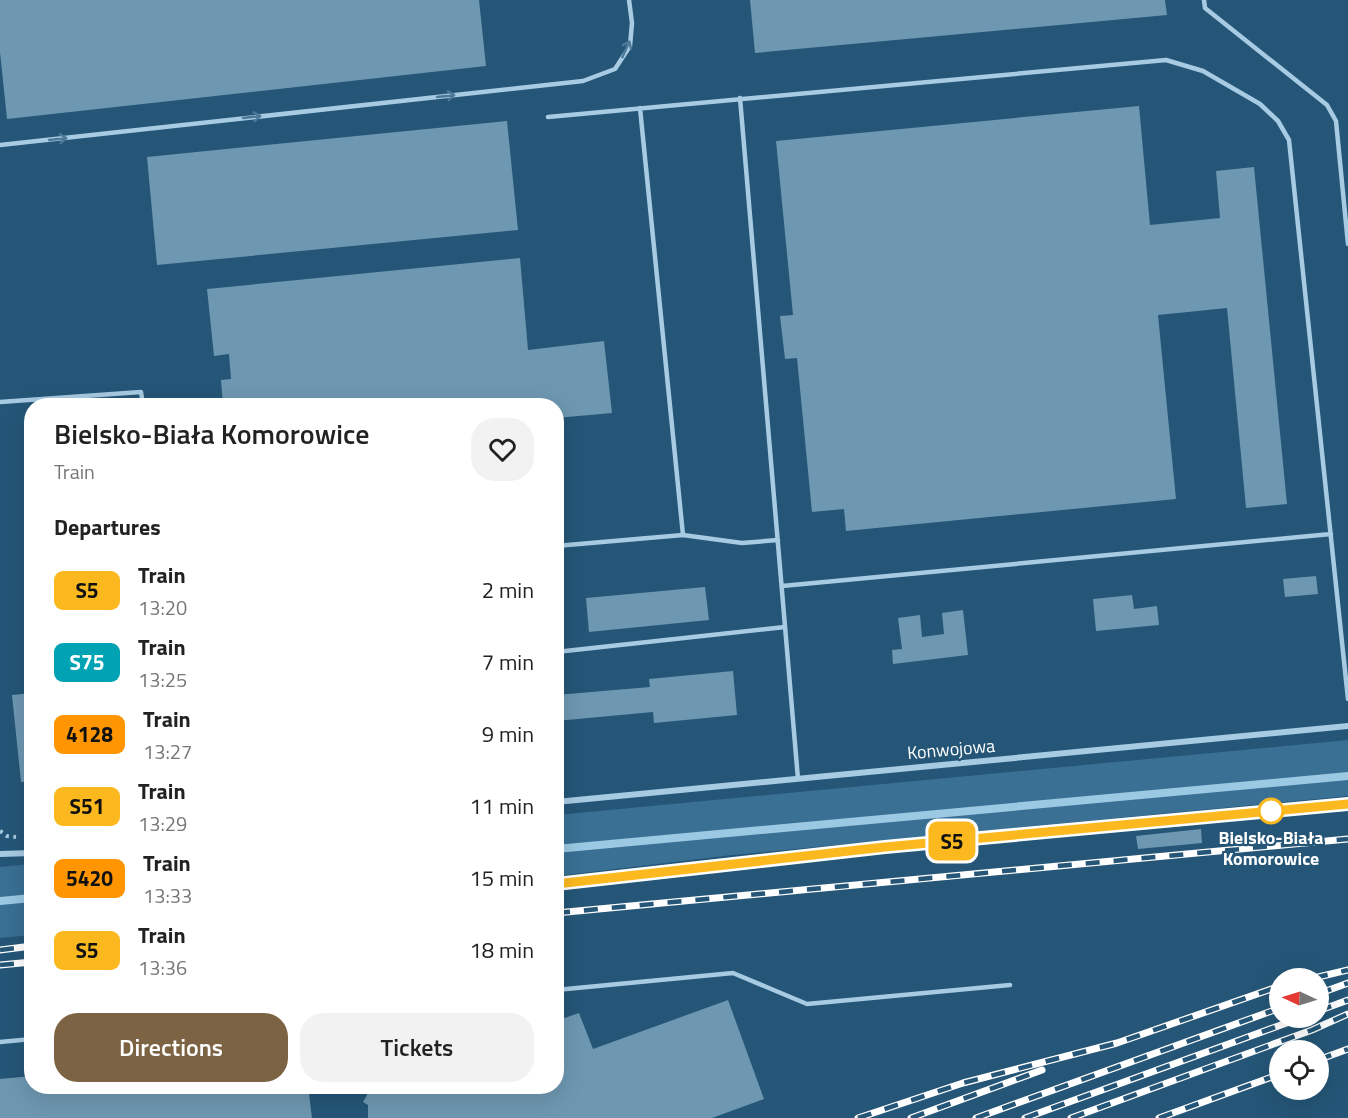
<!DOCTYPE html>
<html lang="en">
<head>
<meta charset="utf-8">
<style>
	:root { --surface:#fff; --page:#f2f2f2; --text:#222; --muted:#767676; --accent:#7c6343 }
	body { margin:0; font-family:"Titillium Web",sans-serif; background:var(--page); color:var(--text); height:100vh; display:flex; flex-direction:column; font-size:22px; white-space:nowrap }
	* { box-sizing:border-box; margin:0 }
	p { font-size:20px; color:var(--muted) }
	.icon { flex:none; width:33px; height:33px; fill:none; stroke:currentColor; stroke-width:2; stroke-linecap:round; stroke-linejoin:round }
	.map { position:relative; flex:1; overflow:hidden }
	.sheet { position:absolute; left:24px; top:398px; width:540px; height:696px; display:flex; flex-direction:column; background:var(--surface); border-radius:24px; box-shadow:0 6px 24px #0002 }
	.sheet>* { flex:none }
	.badge { padding:0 12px; border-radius:9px; font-size:21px; line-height:39px }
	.needle { width:39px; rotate:274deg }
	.controls { position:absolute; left:1269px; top:968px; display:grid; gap:12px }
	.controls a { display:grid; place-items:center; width:60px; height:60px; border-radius:50%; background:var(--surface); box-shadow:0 6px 24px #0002; font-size:30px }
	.map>.badge { position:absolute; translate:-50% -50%; box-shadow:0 0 0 3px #fff }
	h2 { padding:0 30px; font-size:22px; line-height:54px }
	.round { display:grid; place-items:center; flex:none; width:63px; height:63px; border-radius:24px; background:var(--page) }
	.headline { display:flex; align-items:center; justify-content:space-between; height:102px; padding:0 30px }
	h1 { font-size:28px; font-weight:600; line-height:45px }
	.primary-button { display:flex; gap:12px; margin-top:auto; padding:12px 30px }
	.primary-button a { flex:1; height:69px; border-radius:24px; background:var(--accent); color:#fff; font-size:24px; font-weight:600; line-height:69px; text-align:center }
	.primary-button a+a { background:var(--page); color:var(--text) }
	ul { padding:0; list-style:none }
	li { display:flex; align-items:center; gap:18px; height:72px; padding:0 30px }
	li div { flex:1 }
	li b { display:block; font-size:22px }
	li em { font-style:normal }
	li .badge { min-width:66px; font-weight:700; text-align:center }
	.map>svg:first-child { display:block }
	.green { fill:#397094 }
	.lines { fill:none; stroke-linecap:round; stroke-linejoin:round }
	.stream { stroke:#9bc8e3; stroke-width:8 }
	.building { fill:#6e97b1 }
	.path { stroke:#a7cbe3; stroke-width:4; stroke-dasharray:3 4.5; stroke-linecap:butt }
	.lane { stroke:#a7cbe3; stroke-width:4.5 }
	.street { stroke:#a7cbe3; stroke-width:6 }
	.rail-casing { stroke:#fff; stroke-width:7 }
	.rail { stroke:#255677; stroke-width:4.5; stroke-dasharray:14; stroke-linecap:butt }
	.oneway { stroke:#4c7997 }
	.line-casing { stroke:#fff; stroke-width:14 }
	.line { stroke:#fbb81f; stroke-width:9 }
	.stop-dot { fill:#fff; stroke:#fbb81f; stroke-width:3 }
	.labels { text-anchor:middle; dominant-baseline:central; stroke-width:4.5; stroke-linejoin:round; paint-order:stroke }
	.street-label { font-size:18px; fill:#fff; stroke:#255677 }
	.stop-label { font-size:18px; font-weight:bold; fill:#fff; stroke:#255677 }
</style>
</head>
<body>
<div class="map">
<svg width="1348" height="1118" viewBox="0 0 1348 1118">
	<rect width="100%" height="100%" fill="#255677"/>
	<path class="green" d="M1348 740V796L732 855 557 876V815Z
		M31 864V935L0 938V867Z"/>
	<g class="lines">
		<path class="stream" d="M556 849 1348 776
			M0 901 32 898"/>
	</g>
	<path class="building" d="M0 0H479L486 66 7 119 0 52Z
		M750 0H1165L1167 15 755 53Z
		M1139 106 1150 225 1220 218 1216 171 1254 167 1287 504 1246 508 1227 308 1158 315 1176 499 846 531 844 509 812 512 797 358 785 359 780 316 793 315 776 141Z
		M507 121 518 230 157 265 147 157Z
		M520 258 528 350 604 341 612 413 556 418V405H223L221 380 231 379 229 354 214 356 207 289Z
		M1316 576 1318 594 1285 597 1283 579Z
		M705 587 709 620 589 632 586 598Z
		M1132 595 1134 609 1157 606 1159 625 1096 631 1093 599Z
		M963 610 968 655 893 664 892 650 902 649 898 618 920 615 922 637 944 634 942 613Z
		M733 671 737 715 654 723 653 712 556 721V695L650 687 649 679Z
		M32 693V781L21 782 12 695Z
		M1201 829 1202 843 1138 849 1136 836Z
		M728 1000 764 1099 712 1118H368V1105L363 1102 367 1095V1086H556V1021L579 1013 593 1049Z
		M32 1076V1086H308L312 1118H0V1079Z"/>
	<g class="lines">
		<path class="path" d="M0 831 7 836 16 837"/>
		<path class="lane" d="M1204 0 1205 8 1327 105 1336 121 1348 244
			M740 98 798 779
			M640 108 683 535 742 543 778 540
			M548 117 1166 60 1203 71 1260 104 1278 121 1289 140 1348 699
			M0 145 583 81 615 69 630 46 632 23 629 0
			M0 402 141 392 143 405
			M556 546 683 535
			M782 586 1331 534
			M556 652 785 627
			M556 990 733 973 807 1004 1010 985
			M0 1042 32 1039"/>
		<path class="street" d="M556 802 1348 726
			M0 854 32 853"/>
		<defs>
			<path id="rail" d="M556 884 885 847 1348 804
				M556 913 1348 839
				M0 950 32 946
				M0 965 32 962
				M1314 978 1348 970
				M1318 994 1348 983
				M1318 1011 1348 1000
				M1318 1060 1348 1049
				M858 1118 963 1083 1117 1043 1280 986
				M911 1118 1042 1070
				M976 1118 1280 1008
				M1025 1118 1303 1017
				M1071 1118 1312 1030 1348 1014
				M1159 1118 1280 1074"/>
		</defs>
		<use href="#rail" class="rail-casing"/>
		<use href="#rail" class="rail"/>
	</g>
	<defs><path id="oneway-shaft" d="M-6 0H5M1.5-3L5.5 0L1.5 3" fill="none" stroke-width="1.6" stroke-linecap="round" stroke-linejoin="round" transform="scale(1.5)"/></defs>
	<g class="oneway">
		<use href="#oneway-shaft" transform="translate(626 49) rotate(-66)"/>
		<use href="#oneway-shaft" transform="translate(446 96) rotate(-6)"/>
		<use href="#oneway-shaft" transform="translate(252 117) rotate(-6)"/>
		<use href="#oneway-shaft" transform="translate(58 139) rotate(-6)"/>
	</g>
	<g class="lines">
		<defs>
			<path id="line" d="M556 884 885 847 1348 804"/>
		</defs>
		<use href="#line" class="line-casing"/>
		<use href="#line" class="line"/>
	</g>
	<circle class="stop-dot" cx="1271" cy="811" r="12"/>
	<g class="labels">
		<g class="street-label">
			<text transform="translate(951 749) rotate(-5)">Konwojowa</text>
		</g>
		<g class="stop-label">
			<text x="1271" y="837">Bielsko-Biała<tspan x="1271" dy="21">Komorowice</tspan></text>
		</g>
	</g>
</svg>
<div class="controls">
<a><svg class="needle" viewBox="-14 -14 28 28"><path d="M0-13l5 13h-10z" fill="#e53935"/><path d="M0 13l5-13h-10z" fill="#767676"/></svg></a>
<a><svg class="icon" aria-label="locate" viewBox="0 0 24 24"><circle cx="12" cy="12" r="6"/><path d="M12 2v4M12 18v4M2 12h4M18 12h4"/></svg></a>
</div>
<b class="badge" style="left:952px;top:841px;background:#fbb81f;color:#111">S5</b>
<section class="sheet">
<div class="headline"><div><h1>Bielsko-Biała Komorowice</h1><p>Train</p></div><a class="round"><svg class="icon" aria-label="heart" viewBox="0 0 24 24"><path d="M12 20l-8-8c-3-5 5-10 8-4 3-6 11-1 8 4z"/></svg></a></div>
<h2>Departures</h2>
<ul>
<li><span class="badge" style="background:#fbb81f;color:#111">S5</span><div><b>Train</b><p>13:20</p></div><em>2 min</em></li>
<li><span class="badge" style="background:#00a3b4;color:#fff">S75</span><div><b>Train</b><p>13:25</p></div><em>7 min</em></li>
<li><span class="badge" style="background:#ff9500;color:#111">4128</span><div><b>Train</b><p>13:27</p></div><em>9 min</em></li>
<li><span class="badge" style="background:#fbb81f;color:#111">S51</span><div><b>Train</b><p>13:29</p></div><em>11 min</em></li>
<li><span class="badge" style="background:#ff9500;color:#111">5420</span><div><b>Train</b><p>13:33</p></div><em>15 min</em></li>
<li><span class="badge" style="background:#fbb81f;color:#111">S5</span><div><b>Train</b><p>13:36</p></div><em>18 min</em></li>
</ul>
<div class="primary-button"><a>Directions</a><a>Tickets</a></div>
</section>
</div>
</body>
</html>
